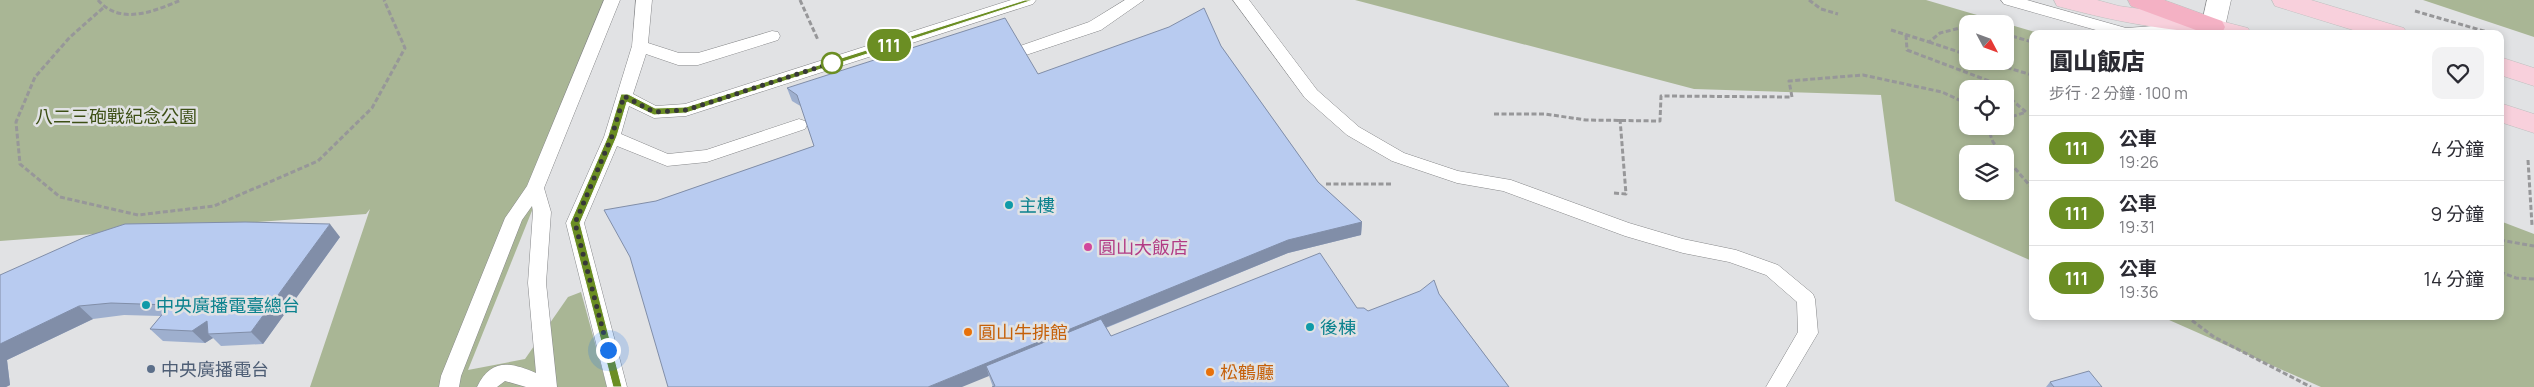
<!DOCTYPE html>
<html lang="zh-TW">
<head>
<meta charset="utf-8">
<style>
	:root { --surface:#fff; --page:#f2f2f3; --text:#2b2b33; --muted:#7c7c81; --line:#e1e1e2 }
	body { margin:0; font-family:Manrope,"Noto Sans TC",sans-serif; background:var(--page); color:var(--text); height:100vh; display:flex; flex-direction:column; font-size:19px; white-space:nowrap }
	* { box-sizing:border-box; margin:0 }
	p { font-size:16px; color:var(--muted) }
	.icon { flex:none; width:28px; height:28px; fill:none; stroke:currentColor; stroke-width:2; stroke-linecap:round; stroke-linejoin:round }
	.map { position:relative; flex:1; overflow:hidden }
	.side { position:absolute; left:2029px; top:30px; width:475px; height:290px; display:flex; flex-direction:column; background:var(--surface); border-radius:10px; box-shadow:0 2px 8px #0003 }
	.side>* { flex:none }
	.badge { padding:0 10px; border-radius:16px; font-size:18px; line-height:32px }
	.needle { width:32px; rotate:131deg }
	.controls { position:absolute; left:1959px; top:15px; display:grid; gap:10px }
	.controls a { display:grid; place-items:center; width:55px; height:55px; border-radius:10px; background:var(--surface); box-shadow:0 2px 8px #0003; font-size:25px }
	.you { position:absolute; width:25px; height:25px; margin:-12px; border:4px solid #fff; border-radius:50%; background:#1a73e8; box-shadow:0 0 0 8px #1a73e833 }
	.map>.badge { position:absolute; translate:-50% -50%; box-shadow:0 0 0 2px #fff }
	.round { display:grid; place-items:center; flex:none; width:52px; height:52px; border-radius:10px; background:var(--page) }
	.headline { display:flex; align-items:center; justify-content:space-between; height:85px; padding:0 20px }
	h1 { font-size:24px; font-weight:800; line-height:38px }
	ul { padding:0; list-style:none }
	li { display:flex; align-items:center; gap:15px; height:65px; padding:0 20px; border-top:1px solid var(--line) }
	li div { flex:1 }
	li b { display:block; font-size:19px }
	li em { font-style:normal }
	li .badge { min-width:55px; font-weight:700; text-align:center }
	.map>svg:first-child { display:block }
	.green { fill:#a9b695; fill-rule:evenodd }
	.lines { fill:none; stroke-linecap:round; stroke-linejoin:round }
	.lane-casing { stroke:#87888a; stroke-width:1 }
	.street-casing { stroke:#87888a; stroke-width:1 }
	.primary-casing { stroke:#bfbfbf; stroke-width:1 }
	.highway-casing { stroke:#bfbfbf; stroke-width:1 }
	.path { stroke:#979799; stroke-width:3; stroke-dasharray:5 2.5; stroke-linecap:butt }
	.lane { fill:#fff; fill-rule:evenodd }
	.street { fill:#fff; fill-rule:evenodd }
	.primary { fill:#f8d0dc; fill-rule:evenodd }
	.highway { fill:#f4b1c4; fill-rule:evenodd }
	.wall { fill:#9eafce }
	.shaded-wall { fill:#818ea8 }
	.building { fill:#b8cbf0; stroke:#818ea8 }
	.line { fill:#6b8e23; stroke:#fff }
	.walk { stroke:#373738; stroke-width:5; stroke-dasharray:0 9 }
	.stop-dot { fill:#fff; stroke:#6b8e23; stroke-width:2.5 }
	.culture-dot { fill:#0f9aa8; stroke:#e1e2e4; stroke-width:2 }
	.hotel-dot { fill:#d1479c; stroke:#e1e2e4; stroke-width:2 }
	.food-dot { fill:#e8710a; stroke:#e1e2e4; stroke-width:2 }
	.service-dot { fill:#5c6f8a; stroke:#e1e2e4; stroke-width:2 }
	.labels { text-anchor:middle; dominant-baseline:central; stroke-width:5; stroke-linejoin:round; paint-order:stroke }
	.park-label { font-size:18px; fill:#3d4f15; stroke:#e1e2e4 }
	.culture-label { font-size:18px; fill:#0d838f; stroke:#e1e2e4; text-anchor:start }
	.hotel-label { font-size:18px; fill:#b23c85; stroke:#e1e2e4; text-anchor:start }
	.food-label { font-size:18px; fill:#c56008; stroke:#e1e2e4; text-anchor:start }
	.service-label { font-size:18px; fill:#4e5e75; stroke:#e1e2e4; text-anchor:start }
</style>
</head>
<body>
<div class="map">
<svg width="2534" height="387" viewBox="0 0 2534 387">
	<rect width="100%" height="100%" fill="#e1e2e4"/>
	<path class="green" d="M0 0H611L609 19 468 370 525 359 568 297 581 292 607 387H310L370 209 366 214 0 241Z
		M1355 0H1926L2042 34H2032V261L1895 201 1881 95 1694 89ZM1968 24H2005V61H1968ZM1968 89H2005V126H1968ZM1968 154H2005V191H1968Z
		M2423 0H2534V37Z
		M2500 221 2534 234V387H2321L2160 316H2500Z"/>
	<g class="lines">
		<defs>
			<path id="lane" d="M604 0H620L544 188 551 212 546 283 557 387H526L505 381 497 387H477C491 358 510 362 536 373L528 283 533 212 532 206 522 220 461 376 459 387H439L441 376 505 218 527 186Z
				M636 0H652L648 43 679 53H698L772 31 778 32 780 36 778 40 698 65H678L646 54 633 94 656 106 685 104 1011 0H1036L1033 4 686 116 654 118 629 106 621 134 668 154 706 150 799 119 805 121 807 125 805 129 707 162 667 166 617 146 584 223 627 387H607L566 223 604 137 632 46Z
				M1125 0H1144L1101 30 1026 55 1020 54 1018 50 1020 46 1089 22Z
				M1233 0H1249L1317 90 1359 127 1404 153 1458 171 1511 180 1629 223 1683 239 1736 250 1778 265 1813 294 1815 299 1818 333 1786 387H1766L1798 332 1797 302 1766 275 1729 262 1683 253 1625 236 1503 191 1457 183 1392 161 1347 135 1305 98Z
				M2001 0H2027L2126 28 2196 23 2202 24 2204 28 2202 32 2190 34H2110L2004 4Z"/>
			<path id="street" d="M2207 0H2231L2225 27 2222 33H2204L2201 27Z"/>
			<path id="primary" d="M2054 0H2097L2119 6 2213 19 2248 28 2251 34C2182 34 2124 24 2057 6Z
				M2272 0H2311L2404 28 2407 34H2366L2275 6Z
				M2500 57 2534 68V86L2500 75Z
				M2500 103 2534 114V133L2500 122Z"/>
			<path id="highway" d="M2128 0H2164L2222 21 2225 27 2222 33H2204L2131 6Z"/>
		</defs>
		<use href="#lane" class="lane-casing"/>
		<use href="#street" class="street-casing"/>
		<use href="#primary" class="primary-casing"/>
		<use href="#highway" class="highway-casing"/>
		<path class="path" d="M98 0C120 26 155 11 181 0
			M800 0 818 40
			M1809 0 1821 9 1838 14
			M103 8 70 37 35 77 16 122 20 164 60 197 138 215 214 206 318 161 372 108 405 48 384 0
			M2415 11 2494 34
			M1891 30 1929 42 1940 33 1968 26
			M2005 34 2032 42
			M1906 35 1907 50 1989 81 1999 89
			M1929 42 1968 55
			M1985 61 2032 75
			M2005 94 2026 112 2005 119
			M1494 114H1545L1586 120 1660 121 1661 96 1792 97 1789 81 1863 75 1942 92 1968 104
			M1987 126 1993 142 2003 154
			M2005 157 2032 188
			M2528 160 2532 225H2534
			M1326 184H1391
			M1614 193 1626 194 1620 119
			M2500 240 2534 246
			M2500 272 2516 278 2534 279
			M2186 316 2214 337 2311 387"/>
		<use href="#lane" class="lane"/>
		<use href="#street" class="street"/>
		<use href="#primary" class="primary"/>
		<use href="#highway" class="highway"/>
	</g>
	<path class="wall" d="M1221 46 1318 182 1362 222 1361 235 1288 253 1106 328 1111 336 1357 308 1368 311 1439 294 1509 387H993L989 376 656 201 814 146 802 107 792 101 787 88 1038 74Z
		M340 237 263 344 221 346 213 338 205 343 163 341 150 329 161 316 124 315 93 319 7 360 10 385 6 387H0V275Z
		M2050 382 2102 387H2046Z"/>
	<path class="shaded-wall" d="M1362 222 1361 235 1288 253 990 375 986 366 989 376 962 387H928L1288 240Z
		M330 224 340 237 263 344 251 332Z
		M79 306 93 319 7 360 10 385 6 387H0V344Z
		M207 321 208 334 213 338 205 343 192 331Z"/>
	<path class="building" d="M1204 8 1221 46 1318 182 1362 222 1288 240 928 387H668L630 257 604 210 656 201 814 146 797 95 787 88 1005 18 1038 74 1169 27Z
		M245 222 330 224 251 332 208 334 207 321 192 331 150 329 170 305 111 303 79 306 0 344V275L85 237 125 224Z
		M1320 253 1357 308H1364L1368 311 1420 291 1434 280 1439 294 1509 387H992L995 386 986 366 1101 319 1111 336Z
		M2089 371 2102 387H2054L2050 382Z"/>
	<path class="line" d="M1025 0H1033L686 113 654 115 627 102 617 136 580 223 622 387H613L570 223 608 136 621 94H628L655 108 686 107Z"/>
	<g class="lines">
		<path class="walk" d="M608 350 575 223 612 136 624 96 654 112 686 110 832 63"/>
	</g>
	<circle class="stop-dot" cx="832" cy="63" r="10"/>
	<g class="culture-dot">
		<circle cx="1009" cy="205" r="5"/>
		<circle cx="146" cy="305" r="5"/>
		<circle cx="1310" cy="327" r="5"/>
	</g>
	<circle class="hotel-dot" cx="1088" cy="247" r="5"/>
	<g class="food-dot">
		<circle cx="968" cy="332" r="5"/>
		<circle cx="1210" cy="372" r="5"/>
	</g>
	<circle class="service-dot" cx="151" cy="369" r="5"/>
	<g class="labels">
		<g class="park-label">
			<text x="116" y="116">八二三砲戰紀念公園</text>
		</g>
		<g class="culture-label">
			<text x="1019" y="205">主樓</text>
			<text x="156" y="305">中央廣播電臺總台</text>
			<text x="1320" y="327">後棟</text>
		</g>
		<g class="hotel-label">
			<text x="1098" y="247">圓山大飯店</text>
		</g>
		<g class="food-label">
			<text x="978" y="332">圓山牛排館</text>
			<text x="1220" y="372">松鶴廳</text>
		</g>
		<g class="service-label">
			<text x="161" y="369">中央廣播電台</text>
		</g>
	</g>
</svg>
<div class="controls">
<a><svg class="needle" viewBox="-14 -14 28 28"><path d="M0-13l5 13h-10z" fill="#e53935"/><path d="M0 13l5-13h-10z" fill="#7c7c81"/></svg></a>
<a><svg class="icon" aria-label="locate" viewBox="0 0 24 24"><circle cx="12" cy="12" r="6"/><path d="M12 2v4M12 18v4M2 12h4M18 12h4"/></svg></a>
<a><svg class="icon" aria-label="layers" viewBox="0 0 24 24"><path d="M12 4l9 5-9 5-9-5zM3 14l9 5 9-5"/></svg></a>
</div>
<div class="you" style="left:608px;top:350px"></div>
<b class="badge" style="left:889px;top:45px;background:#6b8e23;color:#fff">111</b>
<section class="side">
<div class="headline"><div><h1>圓山飯店</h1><p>步行 · 2 分鐘 · 100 m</p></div><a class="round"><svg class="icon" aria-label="heart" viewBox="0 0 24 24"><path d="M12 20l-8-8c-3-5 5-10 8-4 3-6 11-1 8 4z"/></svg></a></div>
<ul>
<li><span class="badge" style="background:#6b8e23;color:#fff">111</span><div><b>公車</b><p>19:26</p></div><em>4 分鐘</em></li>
<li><span class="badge" style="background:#6b8e23;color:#fff">111</span><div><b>公車</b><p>19:31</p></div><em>9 分鐘</em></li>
<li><span class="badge" style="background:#6b8e23;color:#fff">111</span><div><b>公車</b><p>19:36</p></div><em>14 分鐘</em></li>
</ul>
</section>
</div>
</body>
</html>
